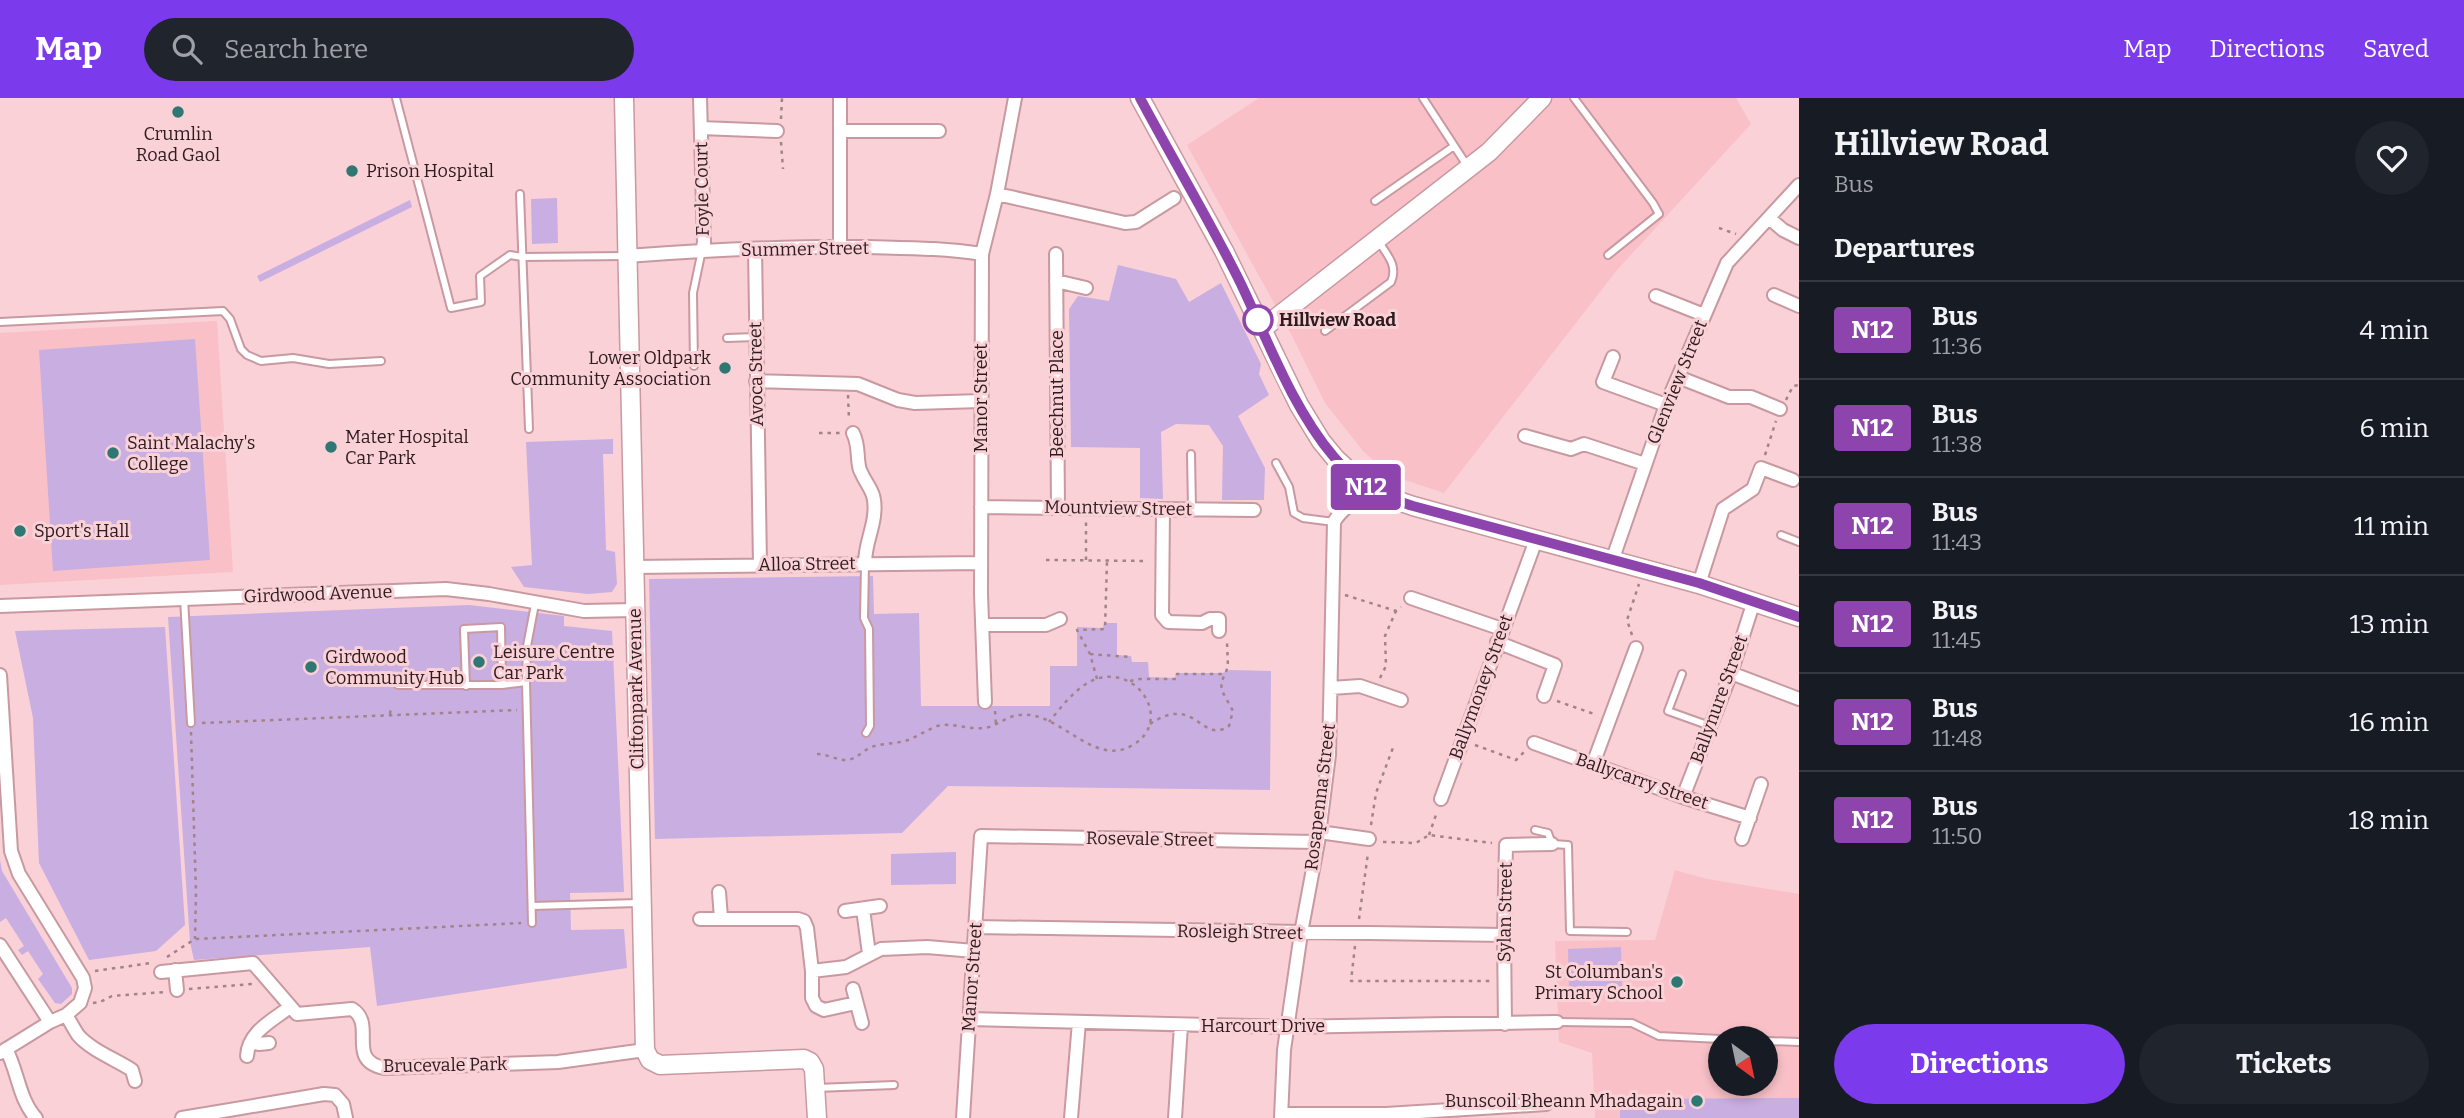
<!DOCTYPE html>
<html lang="en">
<head>
<meta charset="utf-8">
<style>
	:root { --surface:#171b24; --page:#20242c; --text:#f1f3f6; --muted:#9ea1a6; --line:#363941; --accent:#7c3aed }
	body { margin:0; font-family:Bitter,serif; background:var(--page); color:var(--text); height:100vh; display:flex; flex-direction:column; font-size:26px; white-space:nowrap }
	* { box-sizing:border-box; margin:0 }
	p { font-size:23px; color:var(--muted) }
	.icon { flex:none; width:38px; height:38px; fill:none; stroke:currentColor; stroke-width:2; stroke-linecap:round; stroke-linejoin:round }
	.map { position:relative; flex:1; overflow:hidden }
	.details { display:flex; flex-direction:column; background:var(--surface); width:665px }
	.details>* { flex:none }
	.badge { padding:0 14px; border-radius:5px; font-size:24px; line-height:46px }
	.needle { width:46px; rotate:147deg }
	.buttons { position:absolute; left:1708px; top:928px; display:grid; gap:14px }
	.buttons a { display:grid; place-items:center; width:70px; height:70px; border-radius:50%; background:var(--surface); box-shadow:0 4px 10px #0003; font-size:35px }
	.map>.badge { position:absolute; translate:-50% -50%; box-shadow:0 0 0 4px #fff }
	h2 { padding:0 35px; font-size:26px; line-height:63px }
	.round { display:grid; place-items:center; flex:none; width:74px; height:74px; border-radius:37px; background:var(--page) }
	.headline { display:flex; align-items:center; justify-content:space-between; height:119px; padding:0 35px }
	h1 { font-size:33px; font-weight:700; line-height:52px }
	.action { display:flex; gap:14px; margin-top:auto; padding:14px 35px }
	.action a { flex:1; height:80px; border-radius:42px; background:var(--accent); color:#fff; font-size:28px; font-weight:700; line-height:80px; text-align:center }
	.action a+a { background:var(--page); color:var(--text) }
	ul { padding:0; list-style:none }
	li { display:flex; align-items:center; gap:21px; height:98px; padding:0 35px; border-top:2px solid var(--line) }
	li div { flex:1 }
	li b { display:block; font-size:26px }
	li em { font-style:normal }
	li .badge { min-width:77px; font-weight:700; text-align:center }
	header { display:flex; align-items:center; gap:42px; box-sizing:border-box; height:98px; padding:0 35px; background:var(--accent); color:#fff }
	header strong { font-size:33px }
	nav { display:flex; gap:38px; margin-inline-start:auto; font-size:24px }
	.search { width:490px; height:63px; background:var(--page); display:flex; align-items:center; gap:18px; box-sizing:border-box; padding:0 24px; border-radius:38px; color:var(--muted); font-size:26px }
	main { display:flex; flex:1; min-height:0 }
	.map>svg:first-child { display:block }
	.built { fill:#f9c0c8; fill-rule:evenodd }
	.green { fill:#c9aee1 }
	.lines { fill:none; stroke-linecap:round; stroke-linejoin:round }
	.lane-casing { stroke:#c899a0; stroke-width:10 }
	.street-casing { stroke:#c899a0; stroke-width:16 }
	.secondary-casing { stroke:#c899a0; stroke-width:21 }
	.path { stroke:#a28388; stroke-width:2.5; stroke-dasharray:3.5 5; stroke-linecap:butt }
	.lane { stroke:#fff; stroke-width:6 }
	.street { stroke:#fff; stroke-width:12 }
	.secondary { stroke:#fff; stroke-width:18 }
	.line-casing { stroke:#fff; stroke-width:16 }
	.line { stroke:#8e44ad; stroke-width:10 }
	.poi-dot { fill:#2e7772; stroke:#f9d1d7; stroke-width:2.5 }
	.stop-dot { fill:#fff; stroke:#8e44ad; stroke-width:3.5 }
	.labels { text-anchor:middle; dominant-baseline:central; stroke-width:6; stroke-linejoin:round; paint-order:stroke }
	.poi-label { font-size:18px; fill:#2d1b1e; stroke:#f9d1d7; text-anchor:start }
	.street-label { font-size:18px; fill:#2d1b1e; stroke:#f9d1d7 }
	.stop-label { font-size:18px; font-weight:bold; fill:#2d1b1e; stroke:#f9d1d7; text-anchor:start }
</style>
</head>
<body>
<header>
<strong>Map</strong>
<div class="search"><svg class="icon" aria-label="search" viewBox="0 0 24 24"><circle cx="10" cy="10" r="6"/><path d="M15 15l6 6"/></svg>Search here</div>
<nav><a>Map</a><a>Directions</a><a>Saved</a></nav>
</header>
<main>
<div class="map">
<svg width="1799" height="1020" viewBox="0 0 1799 1020">
	<rect width="100%" height="100%" fill="#f9d1d7"/>
	<path class="built" d="M1259 0H1736L1751 26 1617 172 1444 395 1390 377 1363 353 1325 305 1292 238 1187 47Z
		M217 223 233 474 0 487V235Z
		M1675 772 1707 781 1799 796V1020H1595L1592 955 1559 944 1555 843 1655 842ZM1720 940H1766V985H1720Z"/>
	<path class="green" d="M557 100 558 145 532 146 531 101Z
		M410 102 412 109 260 184 257 178Z
		M1118 167 1176 181 1189 204 1221 185 1261 266 1259 276 1269 297 1238 318 1265 370 1264 402H1222L1223 348 1209 327 1176 326 1161 334 1163 401 1140 400V350L1071 349 1069 211 1078 198 1109 203Z
		M195 241 210 462 53 473 39 252Z
		M613 341V356H603L606 452 615 454 617 486 612 494 588 496 524 489 511 469 532 467 526 344Z
		M873 478 874 516 919 515 921 608H1050V568H1077V529L1103 530 1104 525H1117V557L1131 558 1132 564H1148L1149 579 1175 580 1176 575H1222L1230 572 1271 573 1270 692 948 688 902 735 655 741 649 481Z
		M469 507 564 518V528L612 533 624 794 570 795 571 832 624 831 627 870 377 908 370 849 194 862 190 844 168 519Z
		M165 529 185 827 156 853 89 862 39 765 33 620 15 533Z
		M956 754V786L891 787V756Z
		M0 762 2 773 72 890V896L61 906 55 905 38 881 43 876 28 853 22 857 18 852 24 848 6 820 0 824Z
		M1621 849 1622 890 1569 892 1568 851Z
		M1799 1000V1020H1620V1001Z"/>
	<g class="lines">
		<defs>
			<path id="lane" d="M396 0 451 210 481 204 480 178 510 157 522 159 626 158
				M1423 0 1468 69
				M1574 0 1653 105 1659 116 1608 157
				M520 96 529 331
				M1375 103 1454 48
				M0 224 223 213 230 221 241 251 247 257 261 263 293 260 329 266 381 263
				M1325 233 1391 184C1398 168 1388 158 1379 144
				M727 240 756 239
				M694 268 693 195 702 152
				M1191 356 1192 411
				M1276 365 1289 389 1294 415 1303 420 1334 424
				M1781 437 1799 444
				M865 467 864 520 869 531 870 628 866 635
				M184 500 191 625
				M1682 576 1668 613 1710 628
				M398 587H502L526 584
				M466 588 464 531 501 529 502 587
				M1535 732 1548 735 1552 746 1568 747 1570 833 1627 834
				M532 808 638 805
				M532 825 526 584 527 548 535 506
				M1557 924 1632 925 1659 938 1720 941
				M1766 943 1799 944
				M816 990 894 987"/>
			<path id="street" d="M700 0 704 145 702 152
				M701 30 777 33
				M840 33H939
				M997 96 1125 125 1136 124 1174 100
				M1769 120 1783 132 1799 140
				M840 149V0
				M755 151 760 467
				M1056 156 1058 409
				M627 158C708 152 789 148 869 149 907 150 944 150 982 156
				M1056 183 1086 190
				M1774 197 1799 208
				M1656 198 1704 217
				M1613 259 1603 284 1666 307
				M1678 279 1729 299H1751L1780 311
				M756 283 858 286 898 302 915 305 981 303
				M853 335C860 349 856 360 860 372 868 391 877 393 874 418 872 434 865 448 865 465
				M1525 338 1571 351 1584 346 1645 366
				M981 409 1254 412
				M1163 412 1162 517 1168 524 1202 525 1210 521H1219V533
				M1612 463 1666 307 1727 165 1799 87
				M633 469 981 465
				M1699 486 1723 411 1753 391 1761 370 1793 382
				M1411 500 1502 531
				M0 508 446 491 489 496 584 513 634 512
				M982 527H1046L1060 521
				M1497 544 1555 567 1544 598
				M1731 575 1799 601
				M0 577 11 753 19 776 83 880 85 890 80 905 66 917 50 924 0 955
				M1331 590 1360 588 1401 602
				M985 604 981 496 982 156 997 96 1015 0
				M1534 645 1683 699 1750 720
				M1593 666 1636 550
				M1683 699 1731 575 1754 503
				M1441 701 1536 442
				M1319 734 1369 741
				M1742 741 1761 686
				M719 794 721 820
				M863 811 869 856
				M845 813 880 808
				M700 821H798L804 823 807 830 812 873V900L816 908 824 912 856 905
				M975 829 1504 837
				M0 847 50 924
				M175 872 177 892
				M812 873 846 869 881 851 927 849 974 853
				M161 874 253 865 297 916 352 911C377 926 345 962 384 970L558 964 645 952
				M853 891 862 925
				M66 917C70 923 74 931 78 937 91 952 115 961 132 972L135 983
				M969 921 1287 929 1557 924
				M1505 926 1504 837 1506 747 1552 746
				M251 944 259 946 269 945
				M6 951C18 973 19 1002 36 1020
				M247 958C248 934 273 922 290 909
				M1281 1016H1386L1546 1006
				M182 1020 324 996 335 997 343 1006 346 1020
				M963 1020 981 738 1318 744
				M1071 1020 1079 924
				M1175 1020 1181 927
				M1281 1020 1284 952 1301 835 1318 744 1329 657 1334 424C1341 410 1358 403 1366 389"/>
			<path id="secondary" d="M624 0 645 952 650 962 660 967 804 961 810 964 814 971 817 1020
				M1140 0 1224 153 1299 307 1321 343 1335 360 1366 389 1375 395 1413 408 1699 486 1799 519
				M1262 231 1489 54 1542 0"/>
		</defs>
		<use href="#lane" class="lane-casing"/>
		<use href="#street" class="street-casing"/>
		<use href="#secondary" class="secondary-casing"/>
		<path class="path" d="M781 21 782 0
			M781 44 783 71
			M1719 130 1736 136
			M848 297 849 322
			M1786 302 1793 288 1799 287
			M819 335H840
			M1765 357 1776 323
			M1046 462 1148 463
			M1086 462V424
			M1345 497 1396 513 1401 509
			M1632 537 1627 522 1639 486
			M1090 556 1130 559
			M1380 580 1386 568 1385 538 1396 513
			M1097 581 1090 556 1077 532 1105 531 1107 463
			M1130 583 1140 581H1177V576H1223
			M1557 603 1597 617
			M995 613 996 626
			M390 616 391 609
			M202 625 517 612
			M1150 626C1196 595 1201 647 1229 628L1233 613 1222 593 1221 585 1228 569 1227 543
			M191 634 196 794 195 841
			M1475 647 1516 662 1525 653
			M817 656C828 656 838 663 848 662 857 660 863 653 871 649 883 645 896 646 908 642 918 638 927 632 937 628 952 624 969 632 985 630 997 628 1007 618 1019 617 1059 611 1093 671 1133 647 1173 623 1139 567 1096 581 1078 587 1061 609 1049 624
			M1371 727 1376 695 1394 647
			M1429 737 1437 714
			M1383 744 1416 745 1429 737 1492 745
			M1359 821 1368 755
			M1355 848 1351 883H1491
			M167 859 195 841 521 825
			M95 873 151 865
			M189 891 252 886
			M93 905 100 904 112 898 165 894"/>
		<use href="#lane" class="lane"/>
		<use href="#street" class="street"/>
		<use href="#secondary" class="secondary"/>
	</g>
	<g class="lines">
		<defs>
			<path id="line" d="M1140 0C1173 62 1210 123 1241 186 1268 243 1293 311 1334 359 1358 388 1378 397 1413 408L1699 485 1799 519"/>
		</defs>
		<use href="#line" class="line-casing"/>
		<use href="#line" class="line"/>
	</g>
	<g class="poi-dot">
		<circle cx="178" cy="14" r="7"/>
		<circle cx="352" cy="73" r="7"/>
		<circle cx="725" cy="270" r="7"/>
		<circle cx="331" cy="349" r="7"/>
		<circle cx="113" cy="355" r="7"/>
		<circle cx="20" cy="433" r="7"/>
		<circle cx="479" cy="564" r="7"/>
		<circle cx="311" cy="569" r="7"/>
		<circle cx="1677" cy="884" r="7"/>
		<circle cx="1697" cy="1003" r="7"/>
	</g>
	<circle class="stop-dot" cx="1258" cy="222" r="14"/>
	<g class="labels">
		<g class="poi-label">
			<text x="178" y="36" text-anchor="middle">Crumlin<tspan x="178" dy="21">Road Gaol</tspan></text>
			<text x="366" y="73">Prison Hospital</text>
			<text x="711" y="260" text-anchor="end">Lower Oldpark<tspan x="711" dy="21">Community Association</tspan></text>
			<text x="345" y="339">Mater Hospital<tspan x="345" dy="21">Car Park</tspan></text>
			<text x="127" y="345">Saint Malachy's<tspan x="127" dy="21">College</tspan></text>
			<text x="34" y="433">Sport's Hall</text>
			<text x="493" y="554">Leisure Centre<tspan x="493" dy="21">Car Park</tspan></text>
			<text x="325" y="559">Girdwood<tspan x="325" dy="21">Community Hub</tspan></text>
			<text x="1663" y="874" text-anchor="end">St Columban's<tspan x="1663" dy="21">Primary School</tspan></text>
			<text x="1683" y="1003" text-anchor="end">Bunscoil Bheann Mhadagain</text>
		</g>
		<g class="street-label">
			<text transform="translate(702 91) rotate(-91)">Foyle Court</text>
			<text transform="translate(805 151) rotate(-1)">Summer Street</text>
			<text transform="translate(756 276) rotate(-91)">Avoca Street</text>
			<text transform="translate(1677 284) rotate(-68)">Glenview Street</text>
			<text transform="translate(1057 296) rotate(-90)">Beechnut Place</text>
			<text transform="translate(981 300) rotate(-90)">Manor Street</text>
			<text transform="translate(1118 410) rotate(1)">Mountview Street</text>
			<text transform="translate(807 466) rotate(-1)">Alloa Street</text>
			<text transform="translate(318 496) rotate(-2)">Girdwood Avenue</text>
			<text transform="translate(1481 589) rotate(-70)">Ballymoney Street</text>
			<text transform="translate(636 591) rotate(-91)">Cliftonpark Avenue</text>
			<text transform="translate(1719 601) rotate(-70)">Ballynure Street</text>
			<text transform="translate(1642 683) rotate(19)">Ballycarry Street</text>
			<text transform="translate(1320 699) rotate(-83)">Rosapenna Street</text>
			<text transform="translate(1150 741) rotate(1)">Rosevale Street</text>
			<text transform="translate(1505 814) rotate(-89)">Sylan Street</text>
			<text transform="translate(1240 834) rotate(1)">Rosleigh Street</text>
			<text transform="translate(972 879) rotate(-86)">Manor Street</text>
			<text x="1263" y="928">Harcourt Drive</text>
			<text transform="translate(445 967) rotate(-1)">Brucevale Park</text>
		</g>
		<g class="stop-label">
			<text x="1279" y="222">Hillview Road</text>
		</g>
	</g>
</svg>
<div class="buttons">
<a><svg class="needle" viewBox="-14 -14 28 28"><path d="M0-13l5 13h-10z" fill="#e53935"/><path d="M0 13l5-13h-10z" fill="#9ea1a6"/></svg></a>
</div>
<b class="badge" style="left:1366px;top:389px;background:#8e44ad;color:#fff">N12</b>
</div>
<section class="details">
<div class="headline"><div><h1>Hillview Road</h1><p>Bus</p></div><a class="round"><svg class="icon" aria-label="heart" viewBox="0 0 24 24"><path d="M12 20l-8-8c-3-5 5-10 8-4 3-6 11-1 8 4z"/></svg></a></div>
<h2>Departures</h2>
<ul>
<li><span class="badge" style="background:#8e44ad;color:#fff">N12</span><div><b>Bus</b><p>11:36</p></div><em>4 min</em></li>
<li><span class="badge" style="background:#8e44ad;color:#fff">N12</span><div><b>Bus</b><p>11:38</p></div><em>6 min</em></li>
<li><span class="badge" style="background:#8e44ad;color:#fff">N12</span><div><b>Bus</b><p>11:43</p></div><em>11 min</em></li>
<li><span class="badge" style="background:#8e44ad;color:#fff">N12</span><div><b>Bus</b><p>11:45</p></div><em>13 min</em></li>
<li><span class="badge" style="background:#8e44ad;color:#fff">N12</span><div><b>Bus</b><p>11:48</p></div><em>16 min</em></li>
<li><span class="badge" style="background:#8e44ad;color:#fff">N12</span><div><b>Bus</b><p>11:50</p></div><em>18 min</em></li>
</ul>
<div class="action"><a>Directions</a><a>Tickets</a></div>
</section>
</main>
</body>
</html>
